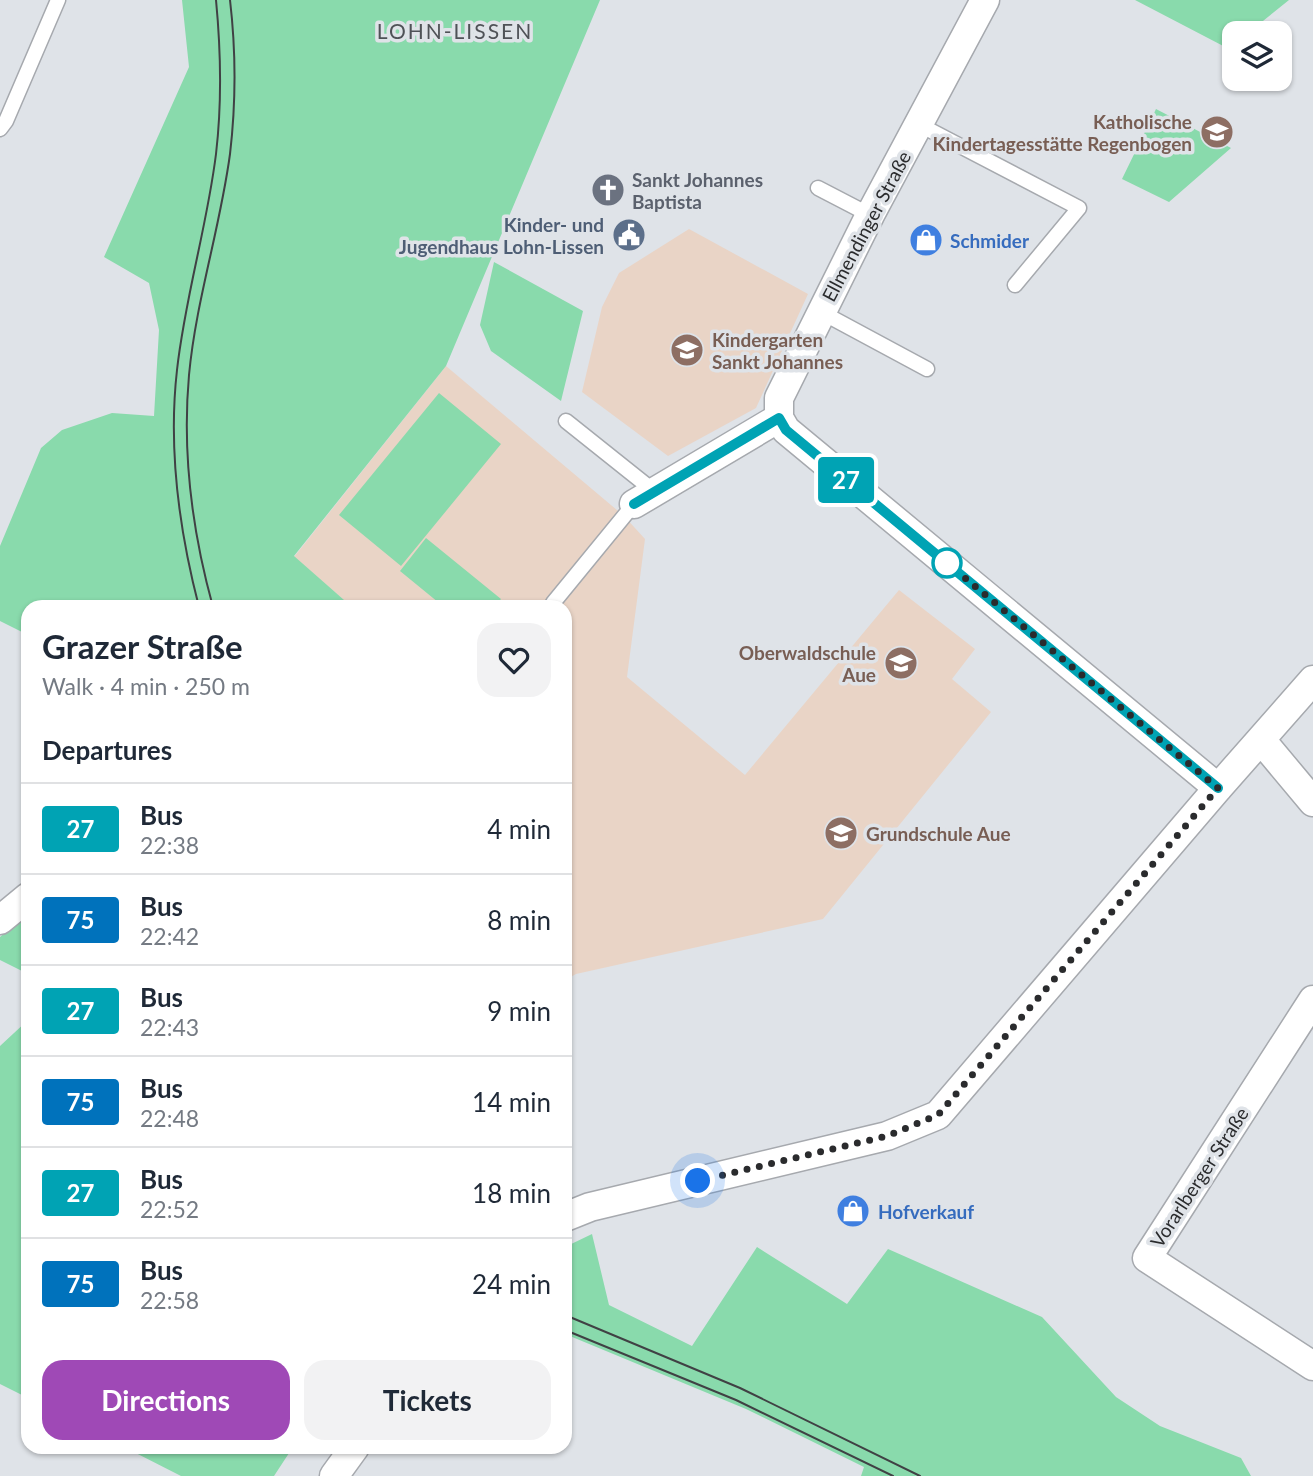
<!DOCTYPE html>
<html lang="en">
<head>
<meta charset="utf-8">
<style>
	:root { --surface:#fff; --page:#f2f2f3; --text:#1f2937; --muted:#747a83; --line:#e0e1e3; --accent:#9f49b6 }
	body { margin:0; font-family:Lato,sans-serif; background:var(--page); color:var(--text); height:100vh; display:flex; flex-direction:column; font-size:26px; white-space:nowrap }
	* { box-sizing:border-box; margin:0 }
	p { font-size:23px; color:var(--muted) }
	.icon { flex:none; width:38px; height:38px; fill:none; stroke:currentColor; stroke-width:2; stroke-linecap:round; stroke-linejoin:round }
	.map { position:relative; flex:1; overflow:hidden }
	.panel { position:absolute; left:21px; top:600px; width:551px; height:854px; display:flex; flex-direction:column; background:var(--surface); border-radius:21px; box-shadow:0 2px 5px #0004 }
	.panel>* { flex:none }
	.badge { padding:0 14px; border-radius:5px; font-size:24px; line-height:46px }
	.tools { position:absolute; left:1222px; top:21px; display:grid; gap:14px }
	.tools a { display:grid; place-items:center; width:70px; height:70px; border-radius:14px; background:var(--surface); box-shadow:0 2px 5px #0004; font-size:35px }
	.you { position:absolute; width:35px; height:35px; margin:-18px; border:5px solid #fff; border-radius:50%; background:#1a73e8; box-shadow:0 0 0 10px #1a73e833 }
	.map>.badge { position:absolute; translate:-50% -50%; box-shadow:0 0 0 4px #fff }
	h2 { padding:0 21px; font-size:26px; line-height:63px }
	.round { display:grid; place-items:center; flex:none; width:74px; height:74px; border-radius:21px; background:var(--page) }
	.headline { display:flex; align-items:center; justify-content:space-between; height:119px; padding:0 21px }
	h1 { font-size:33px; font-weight:700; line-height:52px }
	.cta { display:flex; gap:14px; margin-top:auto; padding:14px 21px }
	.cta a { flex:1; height:80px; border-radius:21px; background:var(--accent); color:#fff; font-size:28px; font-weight:700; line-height:80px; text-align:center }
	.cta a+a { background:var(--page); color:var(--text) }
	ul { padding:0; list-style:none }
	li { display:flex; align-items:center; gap:21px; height:91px; padding:0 21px; border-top:2px solid var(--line) }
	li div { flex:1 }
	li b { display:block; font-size:26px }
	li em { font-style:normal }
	li .badge { min-width:77px; font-weight:700; text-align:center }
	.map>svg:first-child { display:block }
	.education { fill:#e9d4c6 }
	.green { fill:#89daac }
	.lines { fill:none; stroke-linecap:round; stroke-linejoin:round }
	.service-casing { stroke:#a6a9ae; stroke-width:17 }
	.minor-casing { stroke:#a6a9ae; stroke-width:31 }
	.service { stroke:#fff; stroke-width:14 }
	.minor { stroke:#fff; stroke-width:28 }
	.tram { stroke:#404144; stroke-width:2 }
	.line-casing { stroke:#fff; stroke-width:16 }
	.line { stroke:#00a3b4; stroke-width:10 }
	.walk { stroke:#2a2b2d; stroke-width:7; stroke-dasharray:0 12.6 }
	.stop-dot { fill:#fff; stroke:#00a3b4; stroke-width:3.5 }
	.labels { text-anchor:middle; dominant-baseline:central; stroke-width:7; stroke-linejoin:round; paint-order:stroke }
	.education-label { font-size:19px; font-weight:bold; fill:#785e54; stroke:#dfe3e8; text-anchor:end }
	.worship-label { font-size:19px; font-weight:bold; fill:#5b616d; stroke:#dfe3e8; text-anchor:start }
	.service-label { font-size:19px; font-weight:bold; fill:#4e5e75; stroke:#dfe3e8; text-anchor:end }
	.street-label { font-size:19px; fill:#2a2b2d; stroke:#dfe3e8 }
	.shop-label { font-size:19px; font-weight:bold; fill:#366cbe; stroke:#dfe3e8; text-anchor:start }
	.neighbourhood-label { font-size:21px; letter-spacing:2px; fill:#4f5257; stroke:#dfe3e8 }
</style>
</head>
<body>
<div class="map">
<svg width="1313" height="1476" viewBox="0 0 1313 1476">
	<rect width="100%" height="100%" fill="#dfe3e8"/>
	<path class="education" d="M689 229 808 294 756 408 668 456 582 392 602 307 619 273Z
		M446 366 624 516 645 539 627 677 745 775 899 590 975 649 952 679 991 712 823 919 576 974 565 980V607H352L294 557Z"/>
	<path class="green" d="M182 0H600L446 366 294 556 352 607H28V635L0 621V546L41 448 62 430 112 413 154 416 159 330 149 283 104 257 189 67Z
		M1135 0H1289L1248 33H1234V45L1229 49Z
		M1156 109 1231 148 1169 202 1122 179Z
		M494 262 583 311 561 401 491 351 480 325Z
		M439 393 501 444 401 566 339 515Z
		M426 538 501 599 494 607H444L400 571Z
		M28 913V974L0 960V937Z
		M28 1020V1398L0 1384V1046Z
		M592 1234 609 1305 692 1346 757 1247 847 1304 888 1249 1042 1317 1116 1397 1160 1426 1241 1458 1251 1476H861L864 1467 746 1409 565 1334V1247Z
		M124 1447H293L274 1476H181Z"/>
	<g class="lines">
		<defs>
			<path id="service" d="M920 125 1079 208 1015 285
				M0 129 6 121 58 0
				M818 188 870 215
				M821 312 927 369
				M566 421 655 492
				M553 603 634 504"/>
			<path id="minor" d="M985 0 870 215 779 398V418L786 430 1218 788
				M634 504 779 418
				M1262 741 1313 802
				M0 920 28 897
				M1313 1000 1147 1258 1313 1366
				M565 1217 590 1207 887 1136 938 1115 1218 788 1313 680
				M334 1476 355 1447"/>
		</defs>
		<use href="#service" class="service-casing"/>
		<use href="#minor" class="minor-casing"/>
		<use href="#service" class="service"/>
		<use href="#minor" class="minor"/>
		<path class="tram" d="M199 607C179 530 168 449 177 370 185 297 207 227 216 154 222 103 221 52 216 0
			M213 607C192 531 182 453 189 375 196 300 220 229 230 154 236 103 236 51 230 0
			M565 1315 740 1388 920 1476
			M565 1330 736 1400 893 1476"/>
	</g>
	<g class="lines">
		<defs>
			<path id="line" d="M634 504 779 418 786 430 1218 788"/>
		</defs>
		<use href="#line" class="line-casing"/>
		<use href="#line" class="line"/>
		<path class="walk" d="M698 1181 887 1136 938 1115 1218 788 947 563"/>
	</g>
	<defs>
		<symbol id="school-disc" viewBox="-11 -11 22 22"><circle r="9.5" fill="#8d6e63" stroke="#dfe3e8"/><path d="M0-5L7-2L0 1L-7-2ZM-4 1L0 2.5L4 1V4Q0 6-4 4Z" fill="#fff"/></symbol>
		<symbol id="church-disc" viewBox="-11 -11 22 22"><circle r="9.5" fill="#6b7280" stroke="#dfe3e8"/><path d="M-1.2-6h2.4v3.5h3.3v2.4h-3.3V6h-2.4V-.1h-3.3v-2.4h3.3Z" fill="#fff"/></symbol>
		<symbol id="civic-disc" viewBox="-11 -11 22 22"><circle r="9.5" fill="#5c6f8a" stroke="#dfe3e8"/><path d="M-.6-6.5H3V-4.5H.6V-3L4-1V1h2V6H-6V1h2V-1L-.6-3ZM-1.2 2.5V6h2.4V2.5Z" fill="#fff"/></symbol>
		<symbol id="shop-disc" viewBox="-11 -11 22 22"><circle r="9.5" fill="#3f7fe0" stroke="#dfe3e8"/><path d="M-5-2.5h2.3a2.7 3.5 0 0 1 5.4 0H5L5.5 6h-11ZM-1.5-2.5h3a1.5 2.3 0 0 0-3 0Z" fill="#fff"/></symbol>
	</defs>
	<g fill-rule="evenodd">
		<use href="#school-disc" x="1198" y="113" width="38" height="38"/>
		<use href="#church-disc" x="589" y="171" width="38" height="38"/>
		<use href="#civic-disc" x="610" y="216" width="38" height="38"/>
		<use href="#shop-disc" x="907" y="221" width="38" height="38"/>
		<use href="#school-disc" x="668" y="331" width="38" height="38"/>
		<use href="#school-disc" x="882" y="644" width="38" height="38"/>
		<use href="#school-disc" x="822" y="814" width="38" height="38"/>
		<use href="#shop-disc" x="834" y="1192" width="38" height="38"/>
	</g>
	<circle class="stop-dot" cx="947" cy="563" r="14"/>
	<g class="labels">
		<g class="education-label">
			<text x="1192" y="121">Katholische<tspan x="1192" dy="22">Kindertagesstätte Regenbogen</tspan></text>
			<text x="712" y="339" text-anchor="start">Kindergarten<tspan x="712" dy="22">Sankt Johannes</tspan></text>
			<text x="876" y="652">Oberwaldschule<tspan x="876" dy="22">Aue</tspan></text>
			<text x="866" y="833" text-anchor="start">Grundschule Aue</text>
		</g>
		<g class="worship-label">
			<text x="632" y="179">Sankt Johannes<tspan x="632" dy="22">Baptista</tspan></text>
		</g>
		<g class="service-label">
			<text x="604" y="224">Kinder- und<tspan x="604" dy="22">Jugendhaus Lohn-Lissen</tspan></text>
		</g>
		<g class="street-label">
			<text transform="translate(866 226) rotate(-62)">Ellmendinger Straße</text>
			<text transform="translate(1199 1177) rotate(-57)">Vorarlberger Straße</text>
		</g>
		<g class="shop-label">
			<text x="950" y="240">Schmider</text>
			<text x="878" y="1211">Hofverkauf</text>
		</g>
		<g class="neighbourhood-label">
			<text x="455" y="30">LOHN-LISSEN</text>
		</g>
	</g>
</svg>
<div class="tools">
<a><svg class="icon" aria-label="layers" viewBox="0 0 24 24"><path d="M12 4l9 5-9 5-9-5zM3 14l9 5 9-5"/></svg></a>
</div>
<div class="you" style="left:698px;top:1181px"></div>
<b class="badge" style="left:846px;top:480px;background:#00a3b4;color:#fff">27</b>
<section class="panel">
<div class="headline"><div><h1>Grazer Straße</h1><p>Walk · 4 min · 250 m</p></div><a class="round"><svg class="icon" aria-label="heart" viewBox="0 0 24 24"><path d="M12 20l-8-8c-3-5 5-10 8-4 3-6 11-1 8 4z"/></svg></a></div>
<h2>Departures</h2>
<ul>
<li><span class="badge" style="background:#00a3b4;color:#fff">27</span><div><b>Bus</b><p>22:38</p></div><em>4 min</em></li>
<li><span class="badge" style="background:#0072bc;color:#fff">75</span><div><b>Bus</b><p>22:42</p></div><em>8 min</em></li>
<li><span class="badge" style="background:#00a3b4;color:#fff">27</span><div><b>Bus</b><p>22:43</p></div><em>9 min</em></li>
<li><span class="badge" style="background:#0072bc;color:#fff">75</span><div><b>Bus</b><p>22:48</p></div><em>14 min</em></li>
<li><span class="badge" style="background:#00a3b4;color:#fff">27</span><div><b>Bus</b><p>22:52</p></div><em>18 min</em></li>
<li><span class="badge" style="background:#0072bc;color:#fff">75</span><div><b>Bus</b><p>22:58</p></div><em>24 min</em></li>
</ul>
<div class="cta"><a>Directions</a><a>Tickets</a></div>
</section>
</div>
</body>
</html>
